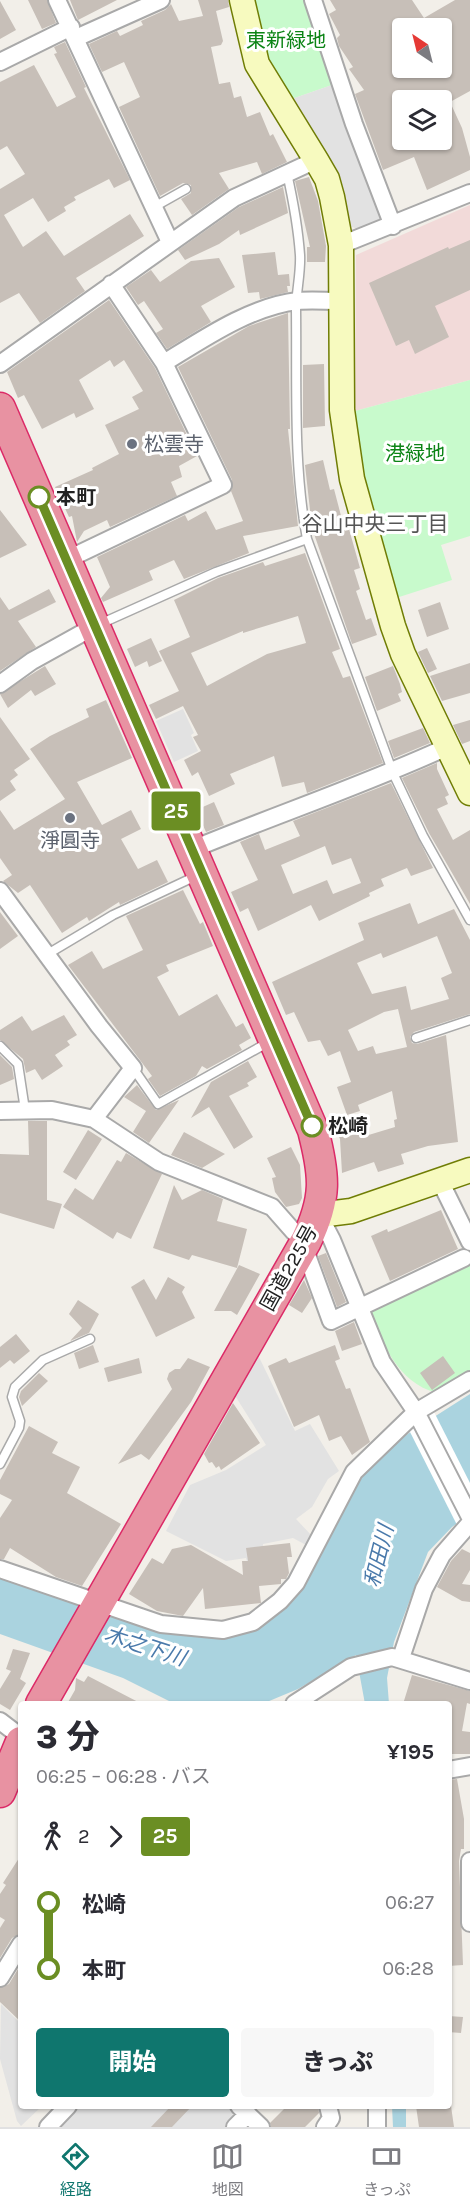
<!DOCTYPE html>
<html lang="ja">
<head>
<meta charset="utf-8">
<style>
	:root { --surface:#fff; --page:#f7f7f7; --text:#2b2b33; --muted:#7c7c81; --line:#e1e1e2; --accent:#0f766e }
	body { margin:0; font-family:Karla,"Noto Sans JP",sans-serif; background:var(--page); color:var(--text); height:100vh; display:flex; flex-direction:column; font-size:22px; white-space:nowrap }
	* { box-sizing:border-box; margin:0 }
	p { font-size:20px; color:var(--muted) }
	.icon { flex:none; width:33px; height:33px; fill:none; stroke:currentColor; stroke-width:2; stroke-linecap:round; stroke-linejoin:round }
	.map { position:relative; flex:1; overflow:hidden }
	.panel { position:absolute; left:18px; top:1701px; width:434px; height:408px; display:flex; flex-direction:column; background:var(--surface); border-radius:6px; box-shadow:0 2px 4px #0004 }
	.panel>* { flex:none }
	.badge { padding:0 12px; border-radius:4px; font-size:21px; line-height:39px }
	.needle { width:39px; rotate:325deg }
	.fabs { position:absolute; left:392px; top:18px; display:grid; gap:12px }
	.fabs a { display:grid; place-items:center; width:60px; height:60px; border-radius:6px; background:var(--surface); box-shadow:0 2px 4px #0004; font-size:30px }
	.map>.badge { position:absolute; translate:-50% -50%; box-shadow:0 0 0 3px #fff }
	.legs { display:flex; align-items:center; gap:9px; height:66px; padding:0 18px; font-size:20px }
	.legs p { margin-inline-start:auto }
	.head { display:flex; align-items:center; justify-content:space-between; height:102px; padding:0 18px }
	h1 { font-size:33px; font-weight:800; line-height:45px }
	.action { display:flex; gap:12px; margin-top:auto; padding:12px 18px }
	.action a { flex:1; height:69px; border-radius:6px; background:var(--accent); color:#fff; font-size:24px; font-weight:800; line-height:69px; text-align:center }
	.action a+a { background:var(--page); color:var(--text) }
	ul { padding:0 18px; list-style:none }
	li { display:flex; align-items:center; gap:21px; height:66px; font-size:22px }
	li i { display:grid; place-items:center; width:9px; height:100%; margin:0 8px; background:currentColor }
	li i::after { content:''; width:15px; height:15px; margin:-8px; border:4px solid; border-radius:50%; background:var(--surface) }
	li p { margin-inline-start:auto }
	li:first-child i { background:linear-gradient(#0000 50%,currentColor 0) }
	li:last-child i { background:linear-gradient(currentColor 50%,#0000 0) }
	.menu { display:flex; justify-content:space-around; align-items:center; height:84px; border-top:2px solid var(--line); background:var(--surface); font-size:16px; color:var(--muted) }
	.menu a { display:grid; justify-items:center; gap:3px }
	.menu .on { color:var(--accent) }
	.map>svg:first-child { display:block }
	.commercial { fill:#f2dad9 }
	.park { fill:#c8facc }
	.parking { fill:#e2e2e2 }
	.water { fill:#aad3df }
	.pier { fill:#fff }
	.building { fill:#c7bfb8; fill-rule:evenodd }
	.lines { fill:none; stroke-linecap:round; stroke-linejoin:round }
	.lane-casing { stroke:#a9a9a9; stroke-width:11 }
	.street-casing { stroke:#a9a9a9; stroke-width:20 }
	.secondary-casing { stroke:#707d05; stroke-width:27 }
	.highway-casing { stroke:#dc2a67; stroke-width:33 }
	.lane { stroke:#fff; stroke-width:8 }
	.street { stroke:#fff; stroke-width:16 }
	.secondary { stroke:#f7fabf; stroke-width:24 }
	.highway { stroke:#e892a2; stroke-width:30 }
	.line-1-casing { stroke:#fff; stroke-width:14 }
	.line-1 { stroke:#6b8e23; stroke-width:9 }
	.worship-dot { fill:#6b7280; stroke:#fff; stroke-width:2 }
	.stop-1-dot { fill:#fff; stroke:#6b8e23; stroke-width:3 }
	.labels { text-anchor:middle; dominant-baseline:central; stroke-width:6; stroke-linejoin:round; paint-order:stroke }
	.park-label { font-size:20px; fill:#0c8416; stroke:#fff }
	.worship-label { font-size:20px; fill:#5b616d; stroke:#fff; text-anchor:start }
	.stop-label { font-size:20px; font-weight:bold; fill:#222; stroke:#fff; text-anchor:start }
	.street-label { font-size:20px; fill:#222; stroke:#fff }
	.neighbourhood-label { font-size:21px; fill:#555; stroke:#fff }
	.water-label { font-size:21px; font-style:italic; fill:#4a7aab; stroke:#fff }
</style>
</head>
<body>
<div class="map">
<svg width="470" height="2127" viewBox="0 0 470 2127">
	<rect width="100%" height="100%" fill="#f2efe9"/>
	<path class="commercial" d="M470 205V380L355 411 356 255Z"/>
	<path class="park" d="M249 0H305L332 85 286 101 270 73Z
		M470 380V536L441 545 452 580 393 599 360 469 355 411Z
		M470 1261V1371L437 1393C396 1382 384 1343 367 1309Z"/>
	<path class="parking" d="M332 85 382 219 359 230 346 224 286 101Z
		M183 709 194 733 191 735 198 751 174 762 156 721Z
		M257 1353 295 1431 310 1424 339 1471 328 1479 312 1507 296 1519 312 1536 308 1546 293 1538 263 1544 264 1561 248 1564 246 1558 226 1561 166 1531 190 1485 226 1470 266 1445 234 1394Z
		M1 2004 21 2024V2106H42L21 2126 17 2121 0 2059Z
		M78 2106H230L234 2119 226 2127H58Z"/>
	<path class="water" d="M470 1394V1514L452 1527 428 1552 394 1642 387 1678 389 1704H365L356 1655 298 1689 262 1704H175L123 1678 0 1634V1577L157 1630 230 1637 254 1631 280 1610 360 1480 383 1453 409 1433Z
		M392 2106H406V2127H393Z"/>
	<path class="pier" d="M434 1412 470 1483V1517L457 1525 408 1428Z"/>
	<path class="building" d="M28 0H47L56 23 42 29Z
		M70 0H117L78 20Z
		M198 0H228L229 7 216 11 223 41 221 45 211 47 219 84 230 82 234 98 241 96 247 117 260 112 270 136 273 134 287 162 262 174 257 162 219 173 229 189 192 215 181 199 191 193V185L183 183 160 196 119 107 140 97 124 62 102 72 89 44 117 31 120 36 143 25 141 21 165 10 171 4 179 21 203 16Z
		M330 0H412L424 18 455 0H470V91L450 102 462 128 470 157V170L427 190 414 157 383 170 355 94 364 90 349 69 353 67 339 46 337 38 340 35 329 14 336 10ZM402 28H441V68H402ZM402 100H441V140H402Z
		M0 1 16 30 0 39Z
		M65 42 86 87 84 88 130 180 114 188 109 179 74 197 76 200 64 207 66 211 48 222 33 198 4 215 23 247 46 231 64 256 130 214 144 236 76 278 85 291 40 323 19 293 0 303V189L25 174 7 146 0 150V82L34 65 57 107 76 97 54 54 57 53 54 47Z
		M309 177 318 201 326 246 325 262H307V247H310L295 181Z
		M283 187 288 213 240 235 239 230 219 244 185 260 178 250 239 207Z
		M470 240V290L435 306 449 337 415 354 409 340 396 346 369 283 448 247 449 249Z
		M275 252 278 275 289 274 290 286H287L288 292 260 299 259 292 248 293 242 255Z
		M219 258 235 287 201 306 211 322 167 349 156 333 163 329 144 301 138 305 126 287 151 270 160 282 191 261Z
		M109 300 155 368 197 456 179 466 182 477 171 482 177 496 110 527 107 520 84 531 77 542 72 516 69 517 55 487 93 470 92 468 119 454 105 425 139 409 132 397 143 391 124 360 114 367 110 360 79 380 94 409 76 418 74 413 42 429 24 395 18 398 7 372Z
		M288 313 290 429H288L298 526 243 536 249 553 184 579 174 560 149 571 153 580 103 602 101 598 110 587 97 557 185 515 188 521 206 511 216 530 243 521 231 491 232 480 178 367 249 326Z
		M324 364 325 426 303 428V365Z
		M323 460 330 490 334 489 345 531 349 529 360 568 354 570 360 589 356 591 366 620 371 618 377 635 352 644 312 528 305 465Z
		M0 510 27 545 0 558Z
		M305 553 340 649 332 652 343 678 350 676 383 763 307 793 304 782 282 787 274 756 230 774 235 784 209 796 198 772 192 776 184 760 201 751 193 737 198 735 183 706 156 719 149 705 179 691 159 651 190 637 174 600 218 578 263 562 265 566ZM298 616 306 643 267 654 207 686 191 653 243 631V633Z
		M49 589 56 602 18 621 36 647 0 671V597L9 610Z
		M440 602 449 629 427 637 418 610Z
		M151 638 162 661 149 667 147 661 135 667 127 649Z
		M427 648 437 669 428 673 418 652Z
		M470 663V693L442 701 430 676Z
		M45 666 56 684 35 696 31 690 8 708 0 694Z
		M393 666 400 684 402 692 398 694 401 701 377 711 365 677Z
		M106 700 132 758 77 782 102 825 131 810 141 829 121 839 138 869 157 860 168 882 120 905 119 902 89 921 87 917 62 933 30 885 18 893 3 881 12 875 0 858V810L14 830 65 799 30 749 50 736 89 717 86 709Z
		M0 717 30 759 14 770 18 775 10 781 16 790 0 801Z
		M470 720V741L462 744 453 725Z
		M423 728 430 743 394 758 388 741Z
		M437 763V769L449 795 445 797 448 804 437 809 453 840 470 830V904L429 833 402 778Z
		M391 783 433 868 411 876 407 868 381 879 384 886 369 893 370 896 319 921 311 905 258 931 248 908 240 912 231 892 258 880 240 842 259 834 265 850 300 836 293 821ZM325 846 332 865 351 858 361 883 333 894 327 880 293 894 281 865Z
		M214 802 224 825 206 832 196 810Z
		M183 890 200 924 203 922 213 946 166 965 169 971 157 977 179 1016 217 994 236 1027 243 1023 251 1038 239 1045 242 1050 207 1069 202 1066 196 1076 160 1096 148 1079 152 1076 68 965 92 951 103 969 143 950 126 916Z
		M410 903 418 924 454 909 470 940V1014L414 1032 410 1037 412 1043 417 1044 446 1035 458 1142 428 1146 401 1154 404 1164 378 1172 374 1162 342 1173 340 1139 335 1128 356 1120 362 1137 395 1127 394 1120 397 1119 392 1091 358 1105 360 1111 347 1115 337 1087 351 1082 340 1051 328 1056 320 1040 308 1042 294 1012 286 1015 272 982 364 940 358 923ZM437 936 452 973 441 978 449 999 411 1010 406 986 372 994 357 963 381 953 383 958ZM398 1009 407 1047 376 1054 373 1046 358 1051 348 1030 384 1012Z
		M0 912 18 936 0 949Z
		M64 1015 77 1035 67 1041 70 1045 55 1055 63 1066 42 1080 35 1069 26 1073 23 1059 0 1040V1030L22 1016 32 1031Z
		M0 1055 12 1067 14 1079 0 1085Z
		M248 1061 257 1077 247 1083 249 1086 229 1096 253 1137 234 1149 209 1107 191 1118 211 1082Z
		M137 1085 156 1110 179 1100 149 1143 133 1132 146 1111 124 1097Z
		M28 1121H47V1200L62 1204 54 1229 0 1213V1154L29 1155Z
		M88 1130 102 1139 76 1180 63 1172Z
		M184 1132 225 1154 202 1168 171 1155Z
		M291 1147 300 1165 302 1198 299 1204 286 1207 275 1192 272 1178 276 1177 267 1158Z
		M126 1153 162 1174 131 1239 117 1232 113 1239 63 1207 75 1188 93 1200 117 1160 121 1162Z
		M174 1185 182 1200 202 1190 223 1199 217 1221 247 1229 237 1268 192 1255 189 1260 153 1248Z
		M441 1210 458 1249 390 1281 371 1236 387 1229 388 1232Z
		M326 1253 346 1302 337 1307 318 1256Z
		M239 1265 260 1274 237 1315 231 1311H214Z
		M168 1277 185 1287 182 1292 195 1318 156 1337 131 1287 144 1279 156 1300Z
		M304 1280 312 1298 302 1313 289 1305Z
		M78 1300 99 1314 89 1333 70 1341 82 1328 69 1314Z
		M354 1322 362 1344 342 1351 335 1331Z
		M16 1334 30 1351 14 1364 10 1360 0 1368V1347Z
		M93 1345 99 1362 79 1369 74 1353Z
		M335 1345 340 1359 335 1361 346 1389 350 1388 370 1442 352 1455 341 1436 329 1441 319 1415 294 1427 268 1366 286 1358 289 1363Z
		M443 1356 455 1373 432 1390 420 1373Z
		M139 1358 142 1373 108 1382 104 1368Z
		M188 1358 210 1367 191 1402 149 1460 141 1454 118 1464 172 1389 167 1379 169 1373 175 1369H180Z
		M39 1373 48 1381 22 1406 19 1397 21 1391Z
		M233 1403 260 1443 221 1470 219 1466 216 1468 212 1462 209 1463 204 1454Z
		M29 1426 58 1442 52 1453 80 1467 67 1493 121 1524 82 1586 56 1577 10 1548 4 1559H0V1518L12 1500 0 1494V1480Z
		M290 1543 292 1557H287L289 1573 286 1579H281V1584L259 1586 261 1603 205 1609 203 1588 183 1616 157 1611 129 1594 152 1558 163 1564 172 1549 191 1545 243 1575 242 1561H248L246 1548Z
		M462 1549 470 1553V1570L462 1584 470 1585V1602L462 1601 437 1587 451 1561Z
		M13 1649 30 1653 20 1679 26 1683 10 1710 0 1704V1689L11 1671 6 1669Z
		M412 1675 470 1691V1704L467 1703 462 1731 470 1732V1754H448V1704H403Z
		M88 1676 142 1704H67L75 1690 76 1678 84 1682Z
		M457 1779 464 1819V1849H461L459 1861 463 1965 448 1966V1780Z
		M21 1855V1934L12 1938 0 1958V1928L5 1920 0 1917V1894L6 1885 3 1883Z
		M21 1964V2022L0 2002V1988L9 1984Z
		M448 2016 463 2017 461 2033 448 2032Z
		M171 2106H192L172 2127H151Z
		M287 2106H318L319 2113 305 2127H271L270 2123Z
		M416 2106H451L454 2127H419Z"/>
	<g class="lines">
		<defs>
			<path id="lane" d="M287 173C293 200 298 227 300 255 301 273 296 292 296 310 297 387 293 463 307 539L393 773 423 836 470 920
				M154 207 186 189
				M100 624 216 572 307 539
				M46 955 113 915 196 876
				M416 1038 470 1020
				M0 1046 18 1064 25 1110
				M133 1068 158 1104 269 1042
				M0 1464 19 1428 20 1421 12 1397 15 1387 43 1360 90 1339"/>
			<path id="street" d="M57 0 170 242
				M313 0 354 124 393 226
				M76 38 161 0
				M0 62 71 27
				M341 245 470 193
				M164 363C203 339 251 306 298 301 311 300 326 301 340 301
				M0 364 234 198 316 160
				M66 560 223 485 164 363 111 284
				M0 684 32 661 95 626
				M193 849C278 814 364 785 447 747
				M0 891 99 1026 133 1068 94 1119
				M0 1111 52 1110 94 1119 159 1162 272 1207 294 1232
				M440 1181 470 1242
				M319 1215 332 1240 382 1362 416 1412 470 1517
				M308 1258 331 1321 464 1258
				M0 1569 161 1624 223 1630 253 1622 280 1601 296 1583 354 1472 416 1412 470 1380
				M401 1658 424 1589 442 1555 470 1523
				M294 1704 351 1667 392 1657 470 1681
				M0 1721 21 1737
				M448 1770 470 1766
				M470 1861V1923
				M0 1978 21 1944
				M239 2106 261 2127
				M48 2127 68 2106
				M235 2127 248 2114
				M325 2127 331 2118 328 2106
				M377 2127V2106"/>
			<path id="secondary" d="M242 0 257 64 316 160 327 179 332 197 341 245 342 410 352 479 393 626 403 654 470 793
				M319 1215 351 1211 470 1170"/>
			<path id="highway" d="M0 408 313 1130C325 1176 327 1198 306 1241L41 1704
				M0 1792 21 1742"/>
		</defs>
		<use href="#lane" class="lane-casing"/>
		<use href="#street" class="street-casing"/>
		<use href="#secondary" class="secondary-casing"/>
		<use href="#highway" class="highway-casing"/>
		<use href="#lane" class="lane"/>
		<use href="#street" class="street"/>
		<use href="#secondary" class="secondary"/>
		<use href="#highway" class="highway"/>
	</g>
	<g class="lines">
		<defs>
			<path id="line-1" d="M39 497 312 1126"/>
		</defs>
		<use href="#line-1" class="line-1-casing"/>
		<use href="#line-1" class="line-1"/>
	</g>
	<g class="worship-dot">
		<circle cx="132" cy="444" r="6"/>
		<circle cx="70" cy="818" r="6"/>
	</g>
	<g class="stop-1-dot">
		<circle cx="39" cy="497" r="10"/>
		<circle cx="312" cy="1126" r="10"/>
	</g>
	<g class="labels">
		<g class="park-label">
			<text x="286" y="40">東新緑地</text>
			<text x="415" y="453">港緑地</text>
		</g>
		<g class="worship-label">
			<text x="144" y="444">松雲寺</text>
			<text x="70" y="840" text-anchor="middle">淨圓寺</text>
		</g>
		<g class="stop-label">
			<text x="56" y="497">本町</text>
			<text x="328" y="1126">松崎</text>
		</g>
		<g class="street-label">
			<text transform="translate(289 1268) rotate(-61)">国道225号</text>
		</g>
		<g class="neighbourhood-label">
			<text x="375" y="524">谷山中央三丁目</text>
		</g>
		<g class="water-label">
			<text transform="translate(379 1556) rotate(-76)">和田川</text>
			<text transform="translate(145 1646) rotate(18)">木之下川</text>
		</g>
	</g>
</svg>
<div class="fabs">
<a><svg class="needle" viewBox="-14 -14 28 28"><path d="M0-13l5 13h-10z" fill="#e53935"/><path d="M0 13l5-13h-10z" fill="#7c7c81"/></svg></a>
<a><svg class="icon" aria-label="layers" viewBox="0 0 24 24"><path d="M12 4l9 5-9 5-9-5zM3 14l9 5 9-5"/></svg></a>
</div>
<b class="badge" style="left:176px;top:811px;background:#6b8e23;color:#fff">25</b>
<section class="panel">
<div class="head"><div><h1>3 分</h1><p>06:25 – 06:28 · バス</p></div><b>¥195</b></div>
<div class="legs"><svg class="icon" aria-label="walk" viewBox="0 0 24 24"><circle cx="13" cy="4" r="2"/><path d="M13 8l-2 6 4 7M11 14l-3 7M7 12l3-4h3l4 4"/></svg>2<svg class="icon" aria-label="forward" viewBox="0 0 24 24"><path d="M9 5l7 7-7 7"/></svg><b class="badge" style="background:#6b8e23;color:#fff">25</b></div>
<ul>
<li><i style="color:#6b8e23"></i><b>松崎</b><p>06:27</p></li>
<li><i style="color:#6b8e23"></i><b>本町</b><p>06:28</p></li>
</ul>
<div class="action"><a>開始</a><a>きっぷ</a></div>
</section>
</div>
<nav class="menu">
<a class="on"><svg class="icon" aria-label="directions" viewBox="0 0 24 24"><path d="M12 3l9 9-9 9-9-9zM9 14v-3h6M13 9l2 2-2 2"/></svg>経路</a>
<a><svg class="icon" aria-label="map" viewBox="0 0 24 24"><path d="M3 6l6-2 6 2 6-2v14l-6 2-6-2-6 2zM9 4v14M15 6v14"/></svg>地図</a>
<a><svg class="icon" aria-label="tickets" viewBox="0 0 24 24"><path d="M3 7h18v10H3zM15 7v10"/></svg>きっぷ</a>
</nav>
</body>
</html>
